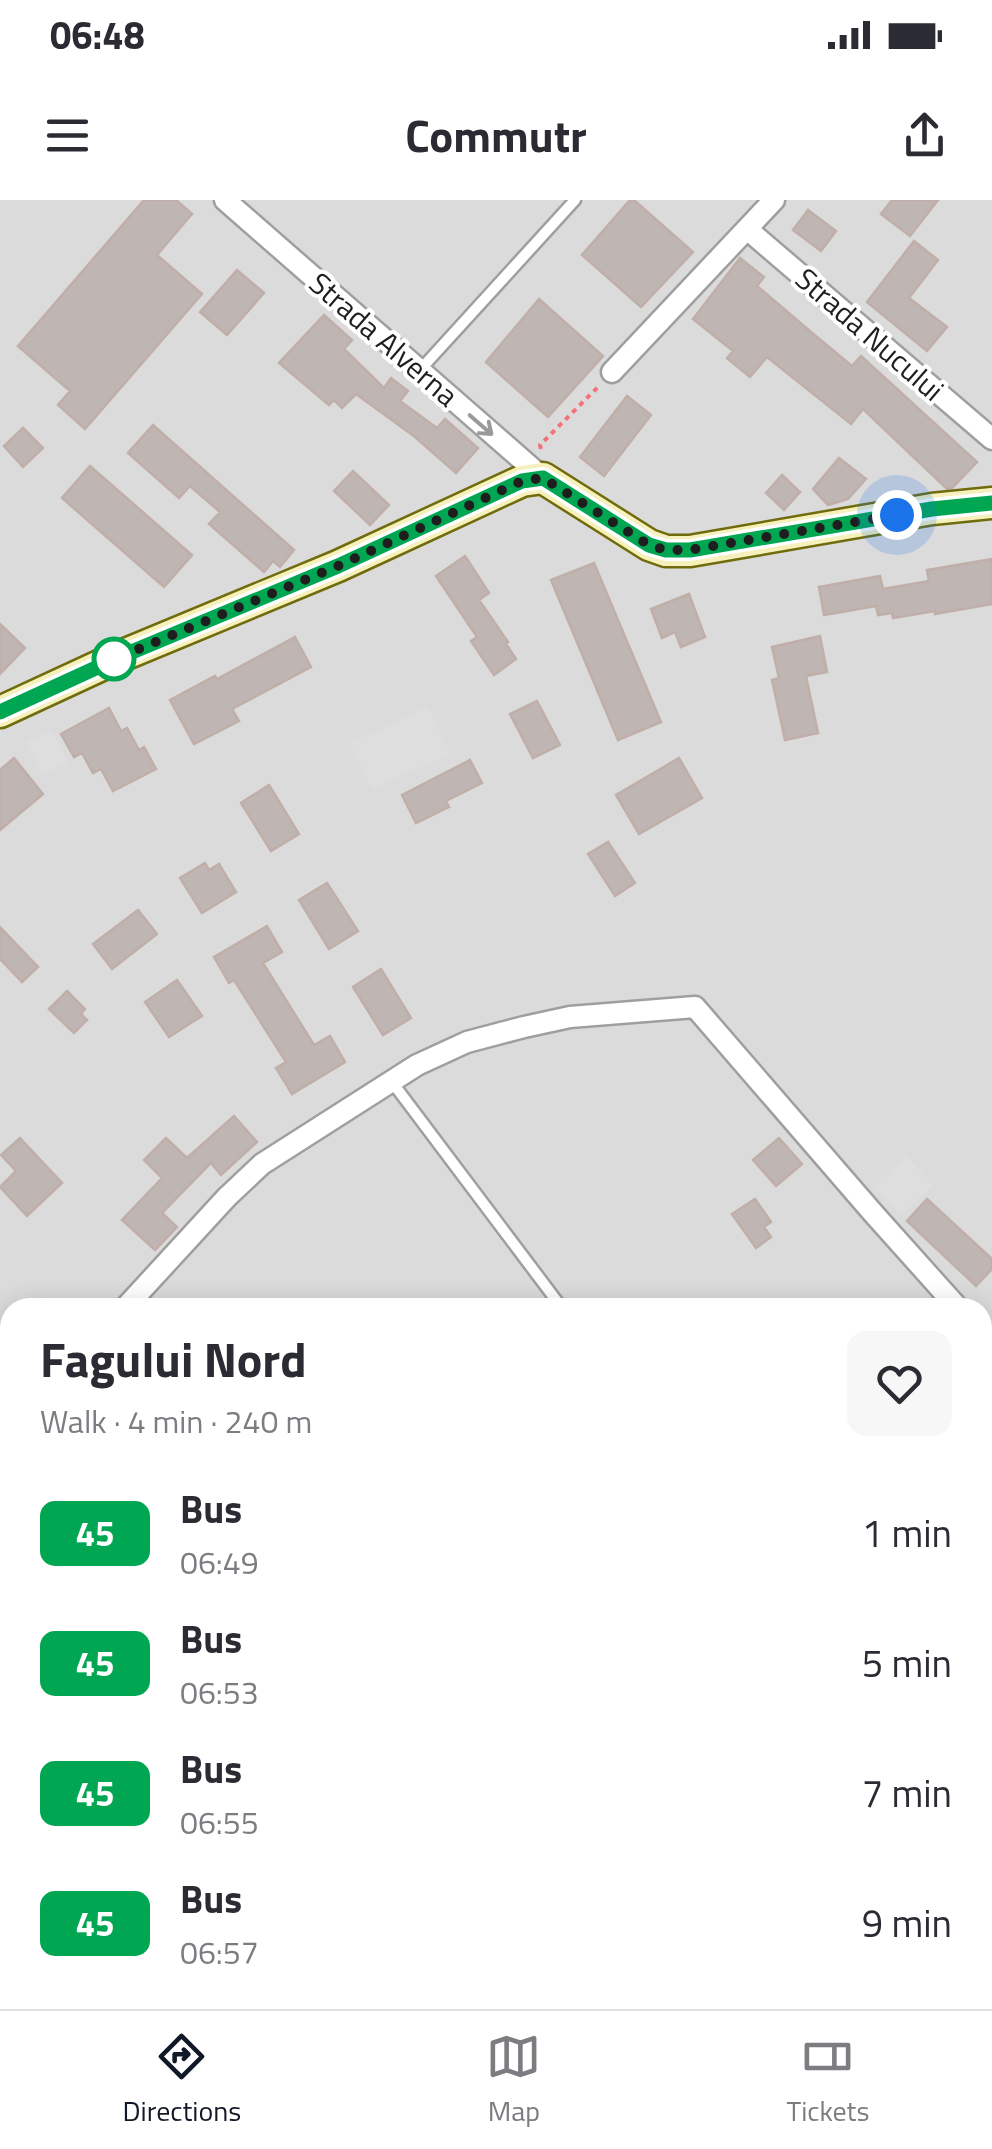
<!DOCTYPE html>
<html lang="en">
<head>
<meta charset="utf-8">
<style>
	:root { --surface:#fff; --page:#f7f7f7; --text:#2b2b33; --muted:#7c7c81; --line:#e1e1e2; --accent:#111827 }
	body { margin:0; font-family:"Titillium Web",sans-serif; background:var(--page); color:var(--text); height:100vh; display:flex; flex-direction:column; font-size:38px; white-space:nowrap }
	* { box-sizing:border-box; margin:0 }
	p { font-size:32px; color:var(--muted) }
	.icon { flex:none; width:55px; height:55px; fill:none; stroke:currentColor; stroke-width:2; stroke-linecap:round; stroke-linejoin:round }
	.map { position:relative; flex:1; overflow:hidden }
	.sheet { position:absolute; left:0px; top:1098px; width:992px; height:712px; display:flex; flex-direction:column; background:var(--surface); border-radius:30px 30px 0 0; box-shadow:0 5px 25px #0003 }
	.sheet>* { flex:none }
	.badge { padding:0 20px; border-radius:15px; font-size:35px; line-height:65px }
	.you { position:absolute; width:50px; height:50px; margin:-25px; border:8px solid #fff; border-radius:50%; background:#1a73e8; box-shadow:0 0 0 15px #1a73e833 }
	.map>.badge { position:absolute; translate:-50% -50%; box-shadow:0 0 0 5px #fff }
	.round { display:grid; place-items:center; flex:none; width:105px; height:105px; border-radius:20px; background:var(--page) }
	.headline { display:flex; align-items:center; justify-content:space-between; height:170px; padding:0 40px }
	h1 { font-size:48px; font-weight:700; line-height:75px }
	ul { padding:0; list-style:none }
	li { display:flex; align-items:center; gap:30px; height:130px; padding:0 40px }
	li div { flex:1 }
	li b { display:block; font-size:38px }
	li em { font-style:normal }
	li .badge { min-width:110px; font-weight:700; text-align:center }
	.status { display:flex; justify-content:space-between; align-items:center; height:70px; padding:0 50px; background:var(--surface); direction:ltr }
	.status svg { height:28px; fill:currentColor }
	header { display:flex; justify-content:space-between; align-items:center; height:130px; padding:0 40px; background:var(--surface); font-size:45px; font-weight:700 }
	.tab-bar { display:flex; justify-content:space-around; align-items:center; height:140px; border-top:2px solid var(--line); background:var(--surface); font-size:28px; color:var(--muted) }
	.tab-bar a { display:grid; justify-items:center; gap:5px }
	.tab-bar .selected { color:var(--accent) }
	.map>svg:first-child { display:block }
	.residential { fill:#dcdbdb }
	.farmland { fill:#ecead1 }
	.parking { fill:#dedede }
	.building { fill:#bfb5b2; stroke:#c0afa8; stroke-width:2.5 }
	.lines { fill:none; stroke-linecap:round; stroke-linejoin:round }
	.lane-casing { stroke:#9f9f9f; stroke-width:15 }
	.street-casing { stroke:#9f9f9f; stroke-width:25 }
	.secondary-casing { stroke:#706c0b; stroke-width:35 }
	.path { stroke:#f27278; stroke-width:4; stroke-dasharray:5 5; stroke-linecap:butt }
	.lane { stroke:#fff; stroke-width:10 }
	.street { stroke:#fff; stroke-width:20 }
	.secondary { stroke:#f6f0bc; stroke-width:30 }
	.oneway { stroke:#9a9a9a }
	.line-casing { stroke:#fff; stroke-width:22 }
	.line { stroke:#00a651; stroke-width:15 }
	.walk { stroke:#1e1e1e; stroke-width:10; stroke-dasharray:0 18 }
	.stop-dot { fill:#fff; stroke:#00a651; stroke-width:5 }
	.labels { text-anchor:middle; dominant-baseline:central; stroke-width:8; stroke-linejoin:round; paint-order:stroke }
	.street-label { font-size:30px; fill:#1e1e1e; stroke:#fff }
</style>
</head>
<body>
<div class="status"><b>06:48</b><svg viewBox="0 0 49 12"><path d="M0 12V9h3v3zM5 12V6h3v6zM10 12V3h3v9zM15 12V0h3v12zM26 1h20v11H26zM47 4h2v5h-2z"/></svg></div>
<header><svg class="icon" aria-label="menu" viewBox="0 0 24 24"><path d="M4 6h16M4 12h16M4 18h16"/></svg>Commutr<svg class="icon" aria-label="share" viewBox="0 0 24 24"><path d="M12 15V3M7 8l5-5 5 5M5 13v7h14v-7"/></svg></header>
<div class="map">
<svg width="992" height="1809" viewBox="0 0 992 1809">
	<rect width="100%" height="100%" fill="#efeae5"/>
	<path class="residential" d="M0 0H992V1744L982 1731V1108H10V1800H270L252 1809H0Z"/>
	<path class="farmland" d="M983 1731 992 1744V1809H252L270 1800H982Z"/>
	<path class="parking" d="M428 507 450 554 372 589 350 543Z
		M51 530 68 562 43 575 26 543Z
		M906 956 933 985 900 1015 873 986Z"/>
	<path class="building" d="M144 0H176L192 14 157 55 202 94 85 229 58 205 70 191 18 146Z
		M630 0H634L693 52 641 107 582 55Z
		M892 0H938L910 36 881 14Z
		M808 10 836 31 821 51 793 30Z
		M914 41 938 60 909 98 947 127 927 151 867 102Z
		M740 58 764 77 757 86 811 132 852 166 861 156 977 262 952 288 947 289 863 209 851 224 767 157 750 177 727 158 733 151 693 119Z
		M237 70 264 93 227 135 200 112Z
		M539 99 603 156 548 217 486 162Z
		M324 115 352 140 344 149 384 188 391 178 408 191 400 201 437 228 445 219 478 248 456 273 415 237 356 194 342 208 334 200 329 205 279 163Z
		M627 196 651 215 604 276 580 257Z
		M153 225 294 350 280 367 273 361 264 372 209 324 220 312 190 286 179 298 128 253Z
		M23 228 43 248 23 267 4 246Z
		M839 258 866 279 848 299 828 305 813 289Z
		M90 266 192 355 164 387 62 298Z
		M353 271 389 305 370 325 334 291Z
		M782 275 800 292 784 310 766 293Z
		M465 356 489 393 479 400 508 442 506 444 516 459 494 475 471 441 477 437 436 376Z
		M992 359V404L935 414V411L893 418 892 413 878 415 876 406 824 415 819 387 880 376 883 389 929 381 927 370Z
		M594 363 661 522 618 540 551 380Z
		M689 394 705 437 681 447 675 432 662 438 651 409Z
		M0 424 25 448 0 474Z
		M820 436 827 472 806 476 818 533 785 540 772 480 779 478 772 447Z
		M295 437 311 467 232 509 239 521 194 544 170 500 215 476 217 479Z
		M537 501 560 545 533 558 510 514Z
		M109 508 121 531 127 528 139 550 144 547 156 569 113 591 101 569 93 573 82 553 74 557 61 534Z
		M14 558 43 594 0 630V570Z
		M679 558 702 598 639 634 616 595Z
		M470 560 482 583 446 601 449 607 416 623 402 595Z
		M269 585 299 634 271 651 241 603Z
		M608 642 635 683 615 696 588 654Z
		M205 663 209 670 219 664 236 692 202 713 180 678Z
		M327 683 358 731 329 749 299 700Z
		M138 710 157 734 112 769 93 744Z
		M267 726 282 752 263 763 314 845 330 836 345 862 292 894 276 868 286 862 234 780 229 783 214 757Z
		M0 727 38 767 22 782 0 759Z
		M381 769 411 818 383 835 353 787Z
		M177 780 202 816 169 837 145 802Z
		M67 791 85 809 81 814 87 820 74 833 49 809Z
		M234 916 257 942 221 975 211 963 162 1013 177 1027 155 1050 122 1020 162 978 144 960 166 938 187 958Z
		M20 938 62 983 27 1016 0 987 16 971 1 955Z
		M779 938 802 964 776 986 753 960Z
		M755 999 771 1022 764 1027 771 1037 756 1048 732 1014Z
		M927 999 992 1059V1069L976 1086 907 1021Z"/>
	<g class="lines">
		<defs>
			<path id="lane" d="M420 170 575 0
				M392 882 562 1108"/>
			<path id="street" d="M225 0 543 278
				M747 29 992 239
				M612 172 774 0
				M125 1108 227 997 262 964 417 865 467 842 524 827 570 817 695 807 873 1013 958 1108
				M0 1237 10 1228"/>
			<path id="secondary" d="M0 512 121 456 338 366 522 281 543 278 649 345 666 351H690L932 309 992 303"/>
		</defs>
		<use href="#lane" class="lane-casing"/>
		<use href="#street" class="street-casing"/>
		<use href="#secondary" class="secondary-casing"/>
		<path class="path" d="M541 249 540 245 598 187
			M982 1134 992 1145
			M982 1398 992 1389"/>
		<use href="#lane" class="lane"/>
		<use href="#street" class="street"/>
		<use href="#secondary" class="secondary"/>
	</g>
	<defs><path id="oneway-shaft" d="M-6 0H5M1.5-3L5.5 0L1.5 3" fill="none" stroke-width="1.6" stroke-linecap="round" stroke-linejoin="round" transform="scale(2.5)"/></defs>
	<use class="oneway" href="#oneway-shaft" transform="translate(481 225) rotate(41)"/>
	<g class="lines">
		<defs>
			<path id="line" d="M0 512 122 456 338 366 522 281 543 278 649 345 666 350H690L932 309 992 303"/>
		</defs>
		<use href="#line" class="line-casing"/>
		<use href="#line" class="line"/>
		<path class="walk" d="M114 459 110 461 338 366 522 281 543 278 649 345 666 350H690L897 315"/>
	</g>
	<circle class="stop-dot" cx="114" cy="459" r="20"/>
	<g class="labels">
		<g class="street-label">
			<text transform="translate(870 134) rotate(41)">Strada Nucului</text>
			<text transform="translate(384 139) rotate(41)">Strada Alverna</text>
		</g>
	</g>
</svg>
<div class="you" style="left:897px;top:315px"></div>
<section class="sheet">
<div class="headline"><div><h1>Fagului Nord</h1><p>Walk · 4 min · 240 m</p></div><a class="round"><svg class="icon" aria-label="heart" viewBox="0 0 24 24"><path d="M12 20l-8-8c-3-5 5-10 8-4 3-6 11-1 8 4z"/></svg></a></div>
<ul>
<li><span class="badge" style="background:#00a651;color:#fff">45</span><div><b>Bus</b><p>06:49</p></div><em>1 min</em></li>
<li><span class="badge" style="background:#00a651;color:#fff">45</span><div><b>Bus</b><p>06:53</p></div><em>5 min</em></li>
<li><span class="badge" style="background:#00a651;color:#fff">45</span><div><b>Bus</b><p>06:55</p></div><em>7 min</em></li>
<li><span class="badge" style="background:#00a651;color:#fff">45</span><div><b>Bus</b><p>06:57</p></div><em>9 min</em></li>
</ul>
</section>
</div>
<nav class="tab-bar">
<a class="selected"><svg class="icon" aria-label="directions" viewBox="0 0 24 24"><path d="M12 3l9 9-9 9-9-9zM9 14v-3h6M13 9l2 2-2 2"/></svg>Directions</a>
<a><svg class="icon" aria-label="map" viewBox="0 0 24 24"><path d="M3 6l6-2 6 2 6-2v14l-6 2-6-2-6 2zM9 4v14M15 6v14"/></svg>Map</a>
<a><svg class="icon" aria-label="tickets" viewBox="0 0 24 24"><path d="M3 7h18v10H3zM15 7v10"/></svg>Tickets</a>
</nav>
</body>
</html>
